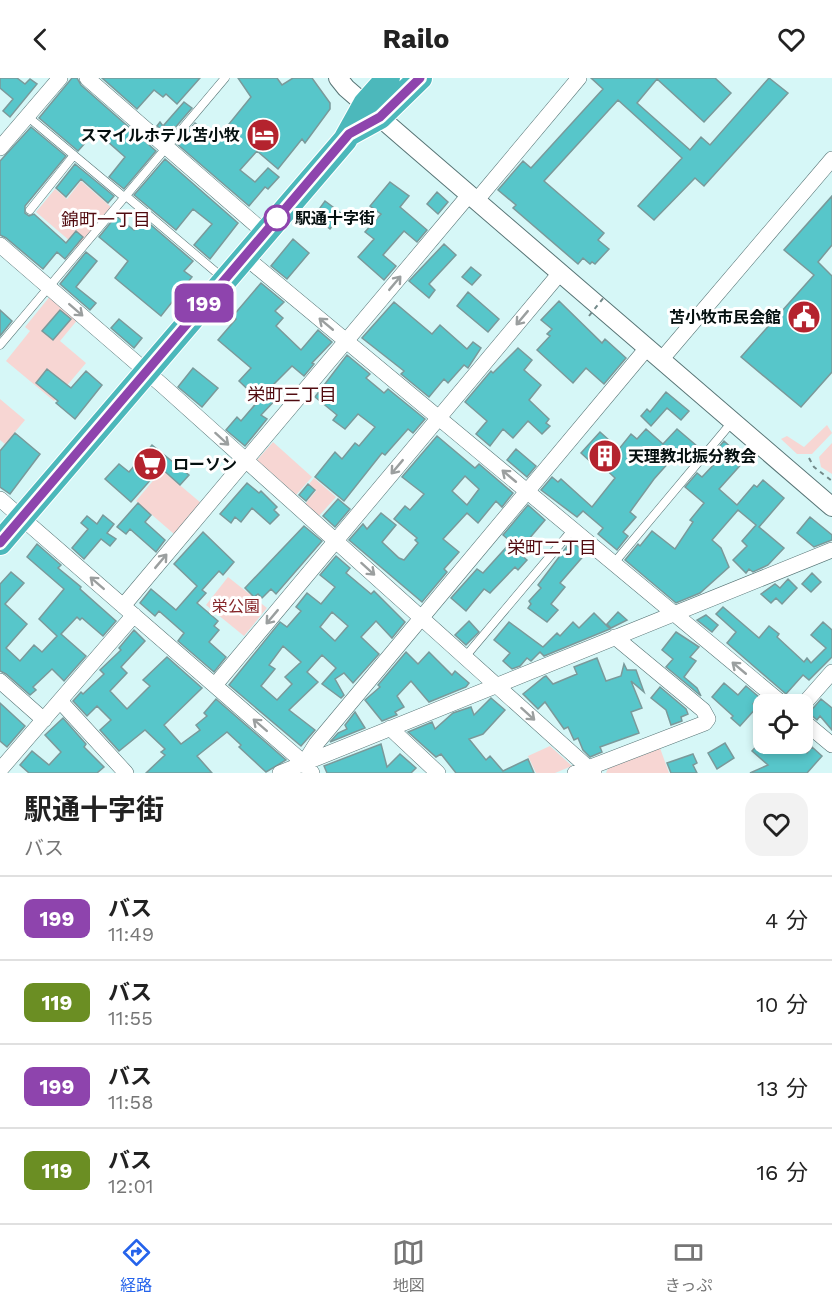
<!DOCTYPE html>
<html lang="ja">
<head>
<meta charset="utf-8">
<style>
	:root { --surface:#fff; --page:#f2f2f2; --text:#222; --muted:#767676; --line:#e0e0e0; --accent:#2563eb }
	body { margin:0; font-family:"Work Sans","Noto Sans JP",sans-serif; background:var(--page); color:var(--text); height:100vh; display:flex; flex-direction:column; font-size:22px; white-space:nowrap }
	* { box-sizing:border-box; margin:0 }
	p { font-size:20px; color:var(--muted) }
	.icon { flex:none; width:33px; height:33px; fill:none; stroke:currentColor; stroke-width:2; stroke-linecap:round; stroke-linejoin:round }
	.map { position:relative; height:695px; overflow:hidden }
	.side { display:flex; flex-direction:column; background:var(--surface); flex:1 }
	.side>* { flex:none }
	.badge { padding:0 12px; border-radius:9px; font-size:21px; line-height:39px }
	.tools { position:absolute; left:753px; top:616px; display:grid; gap:12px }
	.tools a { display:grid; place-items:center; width:60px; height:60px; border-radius:12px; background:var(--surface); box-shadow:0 3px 9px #0003; font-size:30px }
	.map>.badge { position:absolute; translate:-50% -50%; box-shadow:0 0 0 3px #fff }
	.round { display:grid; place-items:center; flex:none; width:63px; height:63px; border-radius:18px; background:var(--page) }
	.headline { display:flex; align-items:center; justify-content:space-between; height:102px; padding:0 24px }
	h1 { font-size:28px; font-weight:700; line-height:45px }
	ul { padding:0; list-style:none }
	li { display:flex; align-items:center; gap:18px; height:84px; padding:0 24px; border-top:2px solid var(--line) }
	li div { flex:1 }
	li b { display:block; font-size:22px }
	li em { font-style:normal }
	li .badge { min-width:66px; font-weight:700; text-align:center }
	header { display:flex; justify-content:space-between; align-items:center; height:78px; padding:0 24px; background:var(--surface); font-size:27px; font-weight:700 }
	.dock { display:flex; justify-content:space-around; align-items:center; height:84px; border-top:2px solid var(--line); background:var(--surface); font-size:16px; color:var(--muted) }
	.dock a { display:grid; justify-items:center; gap:3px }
	.dock .active { color:var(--accent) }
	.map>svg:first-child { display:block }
	.green { fill:#f7d6d3 }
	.building { fill:#57c6ca; stroke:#7a999a; stroke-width:1.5; fill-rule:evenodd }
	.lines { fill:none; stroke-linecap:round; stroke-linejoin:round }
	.service-casing { stroke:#577475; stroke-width:9 }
	.minor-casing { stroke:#577475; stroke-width:16 }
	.tertiary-casing { stroke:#577475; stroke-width:20 }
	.trunk-casing { stroke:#fff; stroke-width:26 }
	.path { stroke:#728989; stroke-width:2; stroke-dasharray:4.5 4.5; stroke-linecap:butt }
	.service { stroke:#fff; stroke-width:8 }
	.minor { stroke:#fff; stroke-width:15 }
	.tertiary { stroke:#fff; stroke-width:18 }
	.trunk { stroke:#4cb8bb; stroke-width:24 }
	.path-bridge { stroke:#728989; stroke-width:2; stroke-dasharray:4.5 4.5; stroke-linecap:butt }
	.oneway { stroke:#9b9f9f }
	.line-casing { stroke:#fff; stroke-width:14 }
	.line { stroke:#8e44ad; stroke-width:9 }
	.stop-dot { fill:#fff; stroke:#8e44ad; stroke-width:3 }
	.labels { text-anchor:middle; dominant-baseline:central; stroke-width:6; stroke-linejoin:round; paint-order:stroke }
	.poi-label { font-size:16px; font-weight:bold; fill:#040f0f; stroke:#fff; text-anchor:end }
	.stop-label { font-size:16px; font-weight:bold; fill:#040f0f; stroke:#fff; text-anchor:start }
	.park-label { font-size:16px; fill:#852528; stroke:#fff }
	.neighbourhood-label { font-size:18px; fill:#510b10; stroke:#fff }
</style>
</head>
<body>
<header><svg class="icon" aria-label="back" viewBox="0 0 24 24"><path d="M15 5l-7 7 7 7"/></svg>Railo<svg class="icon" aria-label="heart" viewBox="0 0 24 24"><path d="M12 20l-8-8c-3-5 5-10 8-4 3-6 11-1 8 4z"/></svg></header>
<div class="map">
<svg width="832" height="695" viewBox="0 0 832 695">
	<rect width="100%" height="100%" fill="#d6f7f7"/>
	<path class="green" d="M81 103 111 129 77 169 36 134 55 111 67 121Z
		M51 217 79 240 60 263 86 285 54 323 6 283 30 253 25 249Z
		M0 321 25 342 5 366 0 362Z
		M827 347 832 355 812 376H797L781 361 787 358 804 369Z
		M273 364 312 399 296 417 257 382Z
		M832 365V396L821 389 819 379Z
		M162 392 201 425 174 456 136 423Z
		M314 400 336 419 319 438 305 426 316 413 309 406Z
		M228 499 267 530 244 558 206 527Z
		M550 668 572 688 555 695H536L528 678Z
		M660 670 669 695H606L609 688Z"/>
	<path class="building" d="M0 0H17L25 6 30 1 37 6 10 39 3 33 13 21 0 10Z
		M72 0H77L81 7 156 73 124 111 109 99 125 79 100 57 94 55 78 73 39 40Z
		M102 0H200L177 26 166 16 163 19 154 12 137 31Z
		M238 0H277L282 7 293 0H312L330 25V31L305 65 302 61 278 91 257 73 240 92 255 104 268 90 279 99 268 111 265 109 249 128 177 66 195 45 216 62 251 19Z
		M591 0H715L731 15 704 44 657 1 637 25 690 72 701 59 710 67 769 0 788 15 704 108 695 100 654 142 638 128 682 80 618 22 544 103 604 155 598 162 609 171 595 186 592 184 590 186 583 180 578 186 513 130 516 127 498 112 523 83 531 90 603 11Z
		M184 24 192 30 168 58 157 48 160 44 163 48Z
		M31 49 66 78 25 128V135L29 138 34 136 66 165 76 153 83 159 65 181 57 174 43 191 6 160 0 157V83Z
		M165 81 238 145 210 181 194 167 212 146 193 131 176 152 134 117Z
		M75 86 114 118 108 125 81 101 66 119 56 110Z
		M390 104 409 118 400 129 427 152 417 164 404 153 383 177 396 188 384 202 358 179 374 161 365 154 381 136 370 128Z
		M437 114 448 124 438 136 427 126Z
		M832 118V167L818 184 832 198V294L801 329 741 279 814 197 784 172Z
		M325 123 342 136 330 151 314 138Z
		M116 138 134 152 144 141 193 183 184 193 192 199 161 238 115 200 128 183 99 159Z
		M293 161 309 175 287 201 271 188Z
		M444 166 456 177 429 206 435 212 429 220 409 203Z
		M86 174 97 183 76 209 96 225 90 232 60 206Z
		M471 189 481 197 472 207 462 199Z
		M261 205 284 224 275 233 283 240 276 248 301 272 318 252 332 264 312 285 314 286 304 298 292 288 273 307 282 315 261 337 267 341 245 368 226 352 237 339 241 343 259 322 239 303 251 290 218 262 236 241 233 238Z
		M468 214 499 241 488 254 457 228Z
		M559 223 602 265 605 261 626 280 604 306 586 290 573 305 537 272 550 258 547 256 552 251 541 242Z
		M394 224 432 256 440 247 467 271 473 264 481 270 468 290 464 287 448 305 444 301 429 319 401 296 404 293 362 260Z
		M0 232 12 243 0 258Z
		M60 232 71 241 53 262 42 253Z
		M119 241 142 260 134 270 111 250Z
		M518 270 532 282 524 292 541 307 529 322 549 341 546 345 550 348 542 356 528 343 513 360 503 351 490 368 476 356 487 343 465 324 491 293 493 295Z
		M347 277 370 296 366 300 384 315 388 311 425 341 413 355 408 351 385 377 382 375 344 423 315 399 335 374 342 381 355 365 359 368 375 349 358 336 345 351 333 342 337 337 315 319Z
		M193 290 218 310 202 329 178 309Z
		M47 291 71 310 86 293 102 307 75 341 56 325 58 323 36 305Z
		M666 314 689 333 681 342 667 330 651 348 641 338 647 331 650 334Z
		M646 351 663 366 677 351 697 368 685 383 678 377 673 383 671 382 654 401 630 434 636 439 623 454 628 458 617 472 598 456 603 450 583 433 577 439 541 412 552 399 558 404 561 401 592 429 615 400 597 383 594 387 581 375 600 354 619 371 631 356 637 361Z
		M15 355 40 376 10 416 0 409V373Z
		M437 358 475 390 479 386 513 415 502 429 496 423 478 445 467 435 443 461 459 474 444 491 447 494 422 524 349 462 363 446 367 451 381 435 396 447 382 464 399 480 404 482 418 465 415 462 417 460 394 441 405 428 410 432 424 416 402 399ZM465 398 479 411 467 427 452 413Z
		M724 363 745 382 719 411 737 427 754 407 757 409 763 402 784 420 759 449 784 470 768 487 753 494 749 491 746 495 733 482 747 468 742 463 756 447 738 432 712 462 721 470 729 489 700 515 676 525 625 482 638 466 640 468 652 453 675 471 693 444 690 442 704 425 685 409 697 395 702 399 719 381 713 376Z
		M152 367 189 397 180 407 161 390 131 424 105 401 119 386 129 394Z
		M516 371 536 388 527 399 507 382Z
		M247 405 259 415 261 413 277 429 274 432 279 437 270 446 252 430 241 444 235 439 231 445 220 436Z
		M308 406 315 412 306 423 299 417Z
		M338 421 350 431 335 449 323 438Z
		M138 425 151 437 145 444 165 462 156 474 130 451 126 456 117 449Z
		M528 427 545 442 528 462 530 464 520 476 527 482 518 492 515 489 490 515 484 511 466 533 451 520 477 491 483 495 511 464 503 457Z
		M103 437 114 446 107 455 116 461 110 468 101 461 84 481 72 470 88 451 81 445 87 438 97 446Z
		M810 439 832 457V462L814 469 797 455Z
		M304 448 322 463 276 516 271 511 262 520 258 516 254 519 245 510Z
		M203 454 234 484 223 497 219 493 202 512 206 515 197 525 218 543 214 548 219 552 209 564 226 579 214 594 178 563 184 555 159 533 155 538 140 525 151 511 176 532 197 508 174 486Z
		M571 463 586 475 560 505 565 509 551 526 558 532 547 544 528 530 531 526 529 523 541 510 538 507Z
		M37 466 61 487 58 490 81 509 80 511 116 543 103 558 82 540 80 542 77 539 61 556 86 578 64 603 52 591 33 609 36 612 30 617 6 596 0 593V506L11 494 24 505 5 526 27 546 6 570 20 583 34 567 42 574 57 558 39 541 64 511 27 479Z
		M336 478 350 490 346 495 371 516 374 513 405 544 392 560 376 543 361 559 379 576 353 605 344 595 335 601 344 617 341 620 322 606 336 590 322 577 307 594 318 604 289 632 315 652 301 668 229 607 280 544 287 549 301 533 296 529 307 515 321 526 335 509 320 497ZM332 534 348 548 335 563 320 549ZM283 568 301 584 285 599 292 606 277 622 261 608 275 591 269 587Z
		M812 495 821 504 811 514 802 506Z
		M788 501 797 510 782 526 776 520 771 525 761 516 775 506 780 510Z
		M723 529 759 560 769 548 779 556 777 559 804 584 807 580 811 585 826 570 811 557 823 544 832 552V579L809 602 803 597 786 616 727 565 736 554 716 536Z
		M618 534 627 542 611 550 607 546Z
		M594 535 610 551 544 578 540 574 531 583 527 580 520 588 512 591 503 583 510 575 494 562 509 544 543 569 557 555 560 558 573 544 579 550Z
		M706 537 718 547 712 554 697 542Z
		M469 543 479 554 466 567 455 557Z
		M134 552 145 563 121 589 127 595 110 613 127 631 150 608 143 602 167 579 202 610 164 647 181 666 200 652 196 647 207 638 204 635 216 621 286 682 266 694 239 669 241 667 227 654 197 678 212 695H146L165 677 161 674 165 671 145 652 119 673 100 652 111 642 97 628 87 638 73 623 81 614 83 616 104 596 100 592 121 572 119 570Z
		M676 554 699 569 690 579 696 583 684 599 697 610 701 618 666 589 673 581 662 572Z
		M406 574 418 586 429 574 452 597 455 593 469 605 466 609 429 624 411 603 397 618 404 629 395 634 397 637 382 643 365 622 380 609 378 607Z
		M597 580 606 603 621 598 624 586 627 592H636L644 614 631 603 642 630 631 634 639 655 600 669 602 674 590 679 583 672 578 660 574 662 568 649 564 651 545 624 538 631 523 616 544 599 546 598 553 606 577 596 574 589Z
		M724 605 738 617 746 608 759 619 753 626 757 629 740 648 731 640 733 638 712 619Z
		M660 609 686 631 688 636 681 639 682 643 671 647 666 632 651 620Z
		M491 620 505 632 483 656 469 661 486 682 490 678 503 693 528 681 534 695H456L441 676 436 679 408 654 432 644 435 651 453 635 471 629 474 637Z
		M821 621 832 630V652L820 638 817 642 809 635Z
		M0 625 25 648 7 669 0 663Z
		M355 634 365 650 330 664 338 655 347 651 345 647Z
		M63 640 86 666 84 669 104 689 97 695H29L20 687 32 673 49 687 61 674 45 657Z
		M763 661 764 666H797L807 675 812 669 822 678 807 695H750L768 687 752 673Z
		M725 665 734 680 717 691 708 675Z
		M381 666 387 689 400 676 416 690 411 695H327L324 688Z
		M693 676 697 685 693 687 697 695H671L667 685Z"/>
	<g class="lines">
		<defs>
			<path id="service" d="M27 38 124 119
				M126 118 223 200
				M30 132 74 77
				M0 267 225 0
				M614 485 732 344
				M465 579 573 451"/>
			<path id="minor" d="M87 0 264 154
				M0 70 60 0
				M476 123 579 0
				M0 167 162 307 594 695
				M244 178 784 627
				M661 282 832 81
				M0 421 304 685 312 695
				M123 528 469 117
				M0 603 44 642
				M215 607 560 195
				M60 623 126 695
				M802 628 832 594
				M802 642 832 667
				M390 650 438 695
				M304 685 316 666 647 270
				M0 692 134 537
				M280 695 832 472
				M575 695 705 645 708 641 703 632 615 559"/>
			<path id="tertiary" d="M338 0 346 10 406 62 832 429"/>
			<path id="trunk" d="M349 56 380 39 420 0
				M0 465 345 62 365 26 388 0"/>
		</defs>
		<use href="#service" class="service-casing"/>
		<use href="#minor" class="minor-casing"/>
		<use href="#tertiary" class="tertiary-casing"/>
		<use href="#trunk" class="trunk-casing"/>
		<path class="path" d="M809 380 814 389 832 403"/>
		<use href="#service" class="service"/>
		<use href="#minor" class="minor"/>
		<use href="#tertiary" class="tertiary"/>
		<use href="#trunk" class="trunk"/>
		<path class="path-bridge" d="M589 238 605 218"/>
	</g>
	<defs><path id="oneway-shaft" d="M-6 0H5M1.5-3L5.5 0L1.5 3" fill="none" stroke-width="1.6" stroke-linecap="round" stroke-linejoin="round" transform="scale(1.5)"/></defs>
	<g class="oneway">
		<use href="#oneway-shaft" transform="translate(395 205) rotate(-50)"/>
		<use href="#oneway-shaft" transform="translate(76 232) rotate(41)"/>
		<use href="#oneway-shaft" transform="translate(522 240) rotate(130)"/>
		<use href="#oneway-shaft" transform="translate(326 246) rotate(-140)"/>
		<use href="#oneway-shaft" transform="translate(222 361) rotate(42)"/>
		<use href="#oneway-shaft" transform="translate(397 389) rotate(130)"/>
		<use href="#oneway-shaft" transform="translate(509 398) rotate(-140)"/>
		<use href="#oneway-shaft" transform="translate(161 483) rotate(-50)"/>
		<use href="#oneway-shaft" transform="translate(368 491) rotate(42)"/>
		<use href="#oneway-shaft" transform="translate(97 505) rotate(-139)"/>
		<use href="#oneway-shaft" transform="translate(272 539) rotate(130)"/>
		<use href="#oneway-shaft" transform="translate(739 590) rotate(-140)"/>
		<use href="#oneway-shaft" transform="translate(528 636) rotate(42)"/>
		<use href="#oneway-shaft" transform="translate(260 647) rotate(-139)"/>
	</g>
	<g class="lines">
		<defs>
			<path id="line" d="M0 465 349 56 380 39 420 0"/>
		</defs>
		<use href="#line" class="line-casing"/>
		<use href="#line" class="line"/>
	</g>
	<defs>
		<symbol id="hotel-disc" viewBox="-11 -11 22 22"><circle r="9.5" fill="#b4232e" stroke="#fff"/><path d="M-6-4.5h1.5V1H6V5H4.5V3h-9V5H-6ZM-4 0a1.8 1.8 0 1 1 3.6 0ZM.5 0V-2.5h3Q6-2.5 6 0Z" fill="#fff"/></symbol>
		<symbol id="civic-disc" viewBox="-11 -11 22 22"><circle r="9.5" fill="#b4232e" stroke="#fff"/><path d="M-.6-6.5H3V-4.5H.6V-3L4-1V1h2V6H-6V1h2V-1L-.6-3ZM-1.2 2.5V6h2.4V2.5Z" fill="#fff"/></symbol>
		<symbol id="building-disc" viewBox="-11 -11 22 22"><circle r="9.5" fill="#b4232e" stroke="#fff"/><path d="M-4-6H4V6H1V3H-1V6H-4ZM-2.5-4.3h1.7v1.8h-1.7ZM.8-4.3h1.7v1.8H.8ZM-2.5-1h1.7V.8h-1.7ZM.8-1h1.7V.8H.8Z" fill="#fff"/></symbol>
		<symbol id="supermarket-disc" viewBox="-11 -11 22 22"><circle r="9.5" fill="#b4232e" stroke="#fff"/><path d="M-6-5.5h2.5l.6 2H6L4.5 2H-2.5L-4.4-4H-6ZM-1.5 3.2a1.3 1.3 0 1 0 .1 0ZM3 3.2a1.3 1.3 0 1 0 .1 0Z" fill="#fff"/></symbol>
	</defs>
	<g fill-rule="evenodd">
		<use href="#hotel-disc" x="244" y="38" width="38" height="38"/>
		<use href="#civic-disc" x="785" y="220" width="38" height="38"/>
		<use href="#building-disc" x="586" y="359" width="38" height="38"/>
		<use href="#supermarket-disc" x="131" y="367" width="38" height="38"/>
	</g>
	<circle class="stop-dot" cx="277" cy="140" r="12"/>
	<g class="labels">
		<g class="poi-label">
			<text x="240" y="57">スマイルホテル苫小牧</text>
			<text x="781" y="239">苫小牧市民会館</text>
			<text x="628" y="378" text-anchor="start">天理教北振分教会</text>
			<text x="173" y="386" text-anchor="start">ローソン</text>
		</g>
		<g class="stop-label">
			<text x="295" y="140">駅通十字街</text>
		</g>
		<g class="park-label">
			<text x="236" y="528">栄公園</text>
		</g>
		<g class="neighbourhood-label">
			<text x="106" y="141">錦町一丁目</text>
			<text x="292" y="316">栄町三丁目</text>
			<text x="552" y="469">栄町二丁目</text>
		</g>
	</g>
</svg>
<div class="tools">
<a><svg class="icon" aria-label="locate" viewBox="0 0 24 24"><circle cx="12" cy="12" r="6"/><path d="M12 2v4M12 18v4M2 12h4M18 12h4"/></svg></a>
</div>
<b class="badge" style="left:204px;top:225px;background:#8e44ad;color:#fff">199</b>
</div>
<section class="side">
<div class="headline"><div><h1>駅通十字街</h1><p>バス</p></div><a class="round"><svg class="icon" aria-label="heart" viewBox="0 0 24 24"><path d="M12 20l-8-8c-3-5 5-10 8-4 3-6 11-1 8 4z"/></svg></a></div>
<ul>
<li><span class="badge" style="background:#8e44ad;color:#fff">199</span><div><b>バス</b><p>11:49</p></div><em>4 分</em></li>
<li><span class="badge" style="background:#6b8e23;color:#fff">119</span><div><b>バス</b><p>11:55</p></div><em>10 分</em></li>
<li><span class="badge" style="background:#8e44ad;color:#fff">199</span><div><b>バス</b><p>11:58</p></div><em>13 分</em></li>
<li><span class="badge" style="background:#6b8e23;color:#fff">119</span><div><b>バス</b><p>12:01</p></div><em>16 分</em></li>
</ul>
</section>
<nav class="dock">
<a class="active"><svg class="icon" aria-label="directions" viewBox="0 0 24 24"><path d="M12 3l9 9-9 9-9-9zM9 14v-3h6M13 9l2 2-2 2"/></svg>経路</a>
<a><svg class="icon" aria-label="map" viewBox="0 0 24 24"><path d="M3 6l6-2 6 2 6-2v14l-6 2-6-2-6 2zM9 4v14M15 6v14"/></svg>地図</a>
<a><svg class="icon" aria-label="tickets" viewBox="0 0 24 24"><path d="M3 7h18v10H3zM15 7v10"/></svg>きっぷ</a>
</nav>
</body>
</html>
